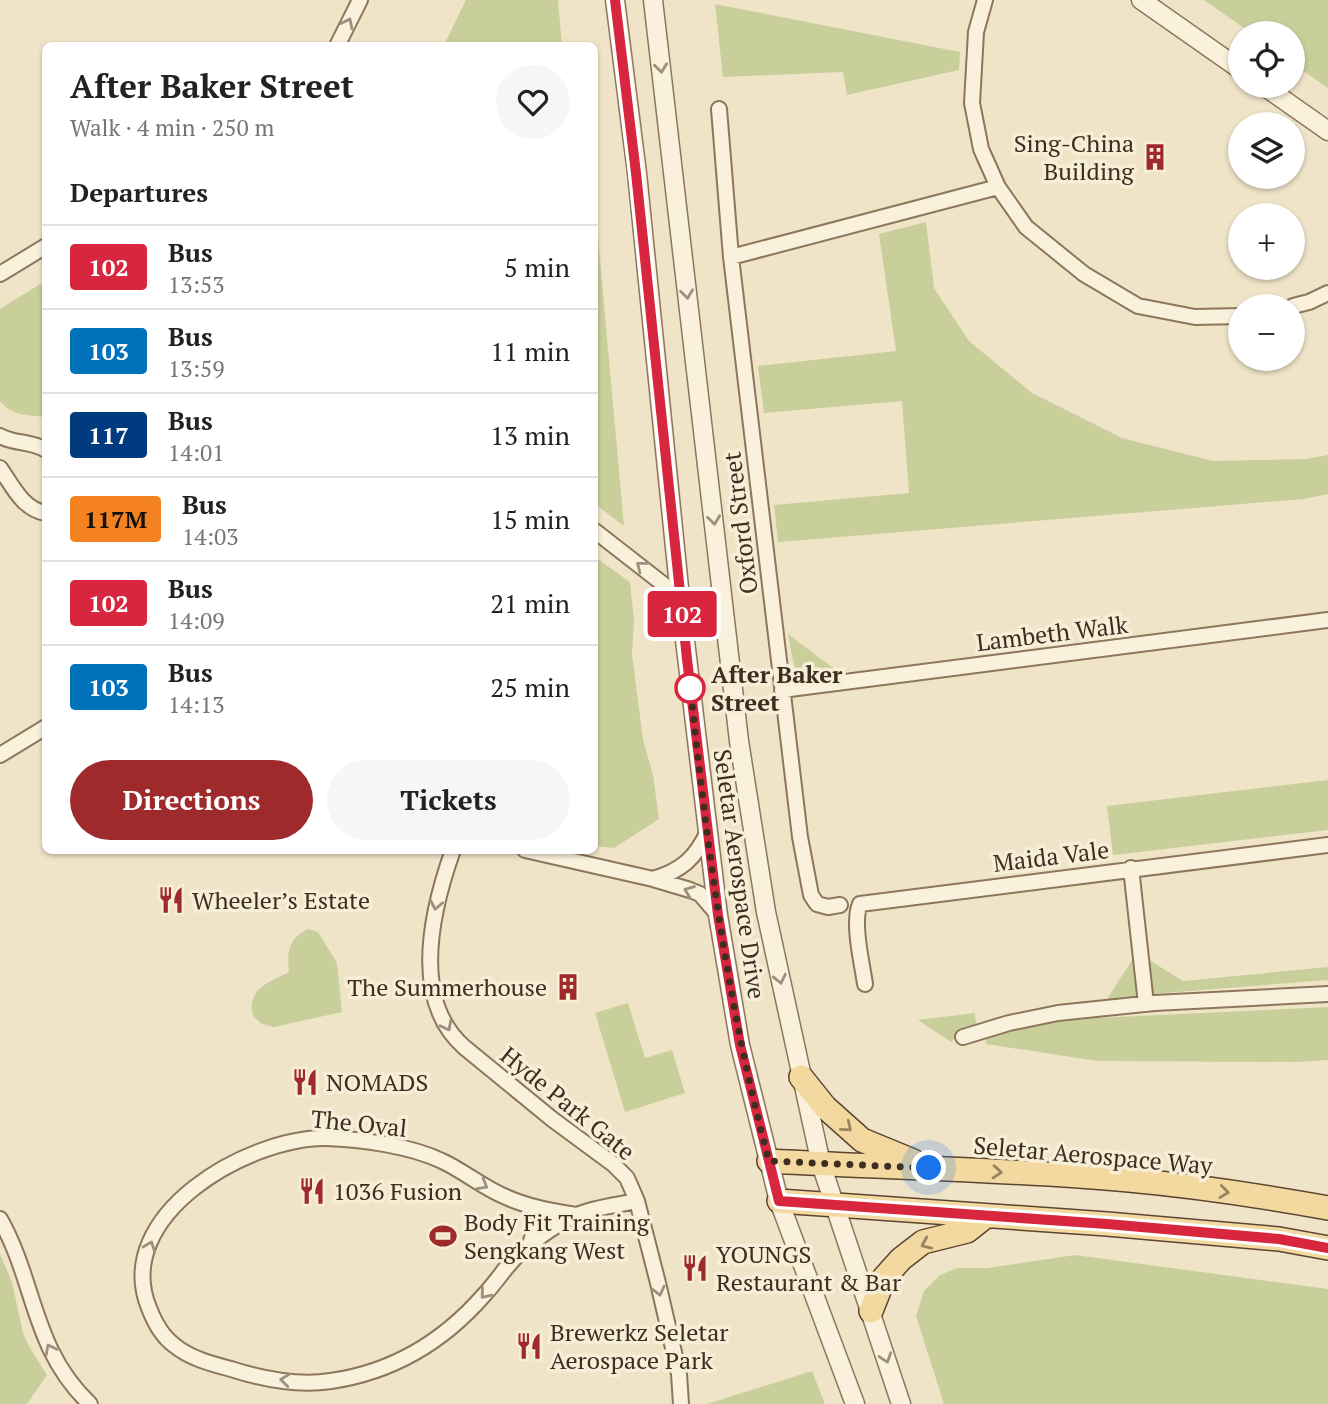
<!DOCTYPE html>
<html lang="en">
<head>
<meta charset="utf-8">
<style>
	:root { --surface:#fff; --page:#f6f6f6; --text:#222; --muted:#767676; --line:#e0e0e0; --accent:#9e2a2b }
	body { margin:0; font-family:"PT Serif",serif; background:var(--page); color:var(--text); height:100vh; display:flex; flex-direction:column; font-size:26px; white-space:nowrap }
	* { box-sizing:border-box; margin:0 }
	p { font-size:23px; color:var(--muted) }
	.icon { flex:none; width:38px; height:38px; fill:none; stroke:currentColor; stroke-width:2; stroke-linecap:round; stroke-linejoin:round }
	.map { position:relative; flex:1; overflow:hidden }
	.drawer { position:absolute; left:42px; top:42px; width:556px; height:812px; display:flex; flex-direction:column; background:var(--surface); border-radius:10px; box-shadow:0 2px 5px #0004 }
	.drawer>* { flex:none }
	.badge { padding:0 14px; border-radius:5px; font-size:24px; line-height:46px }
	.controls { position:absolute; left:1228px; top:21px; display:grid; gap:14px }
	.controls a { display:grid; place-items:center; width:77px; height:77px; border-radius:50%; background:var(--surface); box-shadow:0 2px 5px #0004; font-size:35px }
	.you { position:absolute; width:35px; height:35px; margin:-18px; border:5px solid #fff; border-radius:50%; background:#1a73e8; box-shadow:0 0 0 10px #1a73e833 }
	.map>.badge { position:absolute; translate:-50% -50%; box-shadow:0 0 0 4px #fff }
	h2 { padding:0 28px; font-size:26px; line-height:63px }
	.round { display:grid; place-items:center; flex:none; width:74px; height:74px; border-radius:37px; background:var(--page) }
	.head { display:flex; align-items:center; justify-content:space-between; height:119px; padding:0 28px }
	h1 { font-size:33px; font-weight:700; line-height:52px }
	.button { display:flex; gap:14px; margin-top:auto; padding:14px 28px }
	.button a { flex:1; height:80px; border-radius:42px; background:var(--accent); color:#fff; font-size:28px; font-weight:700; line-height:80px; text-align:center }
	.button a+a { background:var(--page); color:var(--text) }
	ul { padding:0; list-style:none }
	li { display:flex; align-items:center; gap:21px; height:84px; padding:0 28px; border-top:2px solid var(--line) }
	li div { flex:1 }
	li b { display:block; font-size:26px }
	li em { font-style:normal }
	li .badge { min-width:77px; font-weight:700; text-align:center }
	.map>svg:first-child { display:block }
	.green { fill:#c9cf9b }
	.lines { fill:none; stroke-linecap:round; stroke-linejoin:round }
	.minor-casing { stroke:#8d765c; stroke-width:18 }
	.tertiary-casing { stroke:#8d765c; stroke-width:21 }
	.primary-casing { stroke:#5b4430; stroke-width:26 }
	.minor { stroke:#faf1dc; stroke-width:14 }
	.tertiary { stroke:#faf1dc; stroke-width:18 }
	.primary { stroke:#f3d9a0; stroke-width:23 }
	.oneway { stroke:#9c907e }
	.oneway2 { stroke:#988460 }
	.line-casing { stroke:#fff; stroke-width:16 }
	.line { stroke:#d7263d; stroke-width:10 }
	.walk { stroke:#3d2e20; stroke-width:7; stroke-dasharray:0 12.6 }
	.stop-dot { fill:#fff; stroke:#d7263d; stroke-width:3.5 }
	.labels { text-anchor:middle; dominant-baseline:central; stroke-width:7; stroke-linejoin:round; paint-order:stroke }
	.poi-label { font-size:24px; fill:#3d2e20; stroke:#f7eed8; text-anchor:start }
	.street-label { font-size:24px; fill:#3d2e20; stroke:#f7eed8 }
	.stop-label { font-size:24px; font-weight:bold; fill:#3d2e20; stroke:#f7eed8; text-anchor:start }
</style>
</head>
<body>
<div class="map">
<svg width="1328" height="1404" viewBox="0 0 1328 1404">
	<rect width="100%" height="100%" fill="#f0e4c8"/>
	<path class="green" d="M466 0H558L562 45H444Z
		M1204 0H1328V88L1293 64V33H1251Z
		M715 4 960 52 959 70 847 95 843 72 723 77Z
		M595 205 624 526 595 504Z
		M926 222 934 288 969 341 1032 393 1122 438 1213 461 1306 459 1328 455V494L1304 499 778 542 774 505 909 493 902 401 764 413 758 366 896 351 879 234Z
		M45 281V417C28 415 12 416 0 401V309Z
		M595 557 630 582 634 620 632 654 643 740 653 775 659 819 614 848 595 846Z
		M788 634 837 671C792 677 796 678 788 634Z
		M1328 780V830L1113 855 1107 806Z
		M308 929 318 932 337 963 342 1012 274 1027 262 1024 253 1016C246 989 269 982 289 972 287 952 288 939 308 929Z
		M1136 954 1139 996 1107 999Z
		M1149 960 1183 981 1328 967V980L1152 994Z
		M628 1003 645 1058 672 1050 685 1093 625 1112 595 1013Z
		M1328 1007V1060L1297 1062 1097 1061 986 1044 987 1036 1037 1024 1095 1018Z
		M975 1013 976 1024 966 1027 951 1042 918 1020Z
		M0 1254 12 1282 23 1333 30 1348 47 1375 27 1404H0Z
		M1075 1255 1328 1289V1404H944L916 1316 924 1291 940 1275 957 1268H987Z
		M812 1371 825 1404H707Z"/>
	<g class="lines">
		<defs>
			<path id="minor" d="M985 0 976 32 972 103 981 149 998 187 1026 227 1084 274 1138 306 1195 317 1241 316
				M337 46 360 0
				M719 109 731 257 800 837 811 895 817 904 828 907 840 905
				M731 257 998 187
				M0 274 46 246
				M1293 306 1309 302 1328 293
				M0 436C14 444 32 441 46 450
				M0 468C12 485 23 510 46 513
				M595 531 663 584 680 605
				M782 690 1328 620
				M0 755 46 727
				M453 850C432 909 410 999 464 1047L552 1119 613 1164 627 1178 637 1201 658 1283 679 1374 681 1404
				M525 850 653 879 690 890 700 894 718 915
				M1131 868 1146 1004
				M653 879C681 871 696 858 708 831
				M865 984C862 963 852 922 860 904L1328 845
				M963 1037 1009 1023 1058 1013 1154 1003 1328 994
				M527 1206 537 1222 530 1244
				M576 1215C552 1211 528 1207 506 1197 483 1188 464 1171 442 1161 411 1146 361 1139 326 1138 249 1137 111 1215 149 1308 154 1321 163 1337 174 1345 189 1358 212 1364 231 1369 262 1379 298 1386 331 1381 393 1372 443 1342 484 1295 501 1277 508 1261 529 1245 542 1235 561 1221 577 1215 595 1207 618 1205 637 1201
				M0 1219C36 1283 32 1349 90 1404"/>
			<path id="tertiary" d="M615 0 637 173 681 607 718 915 740 1045 779 1201 855 1404
				M653 0 739 741 766 912 821 1164 901 1404
				M1141 0 1241 70
				M1264 86 1328 131"/>
			<path id="primary" d="M801 1077 825 1107 862 1140 913 1161
				M769 1161C889 1168 1009 1169 1129 1180 1195 1186 1262 1196 1328 1208
				M779 1201 1107 1224 1279 1239 1328 1248
				M871 1311 884 1278 901 1259 923 1242 967 1231 986 1216"/>
		</defs>
		<use href="#minor" class="minor-casing"/>
		<use href="#tertiary" class="tertiary-casing"/>
		<use href="#primary" class="primary-casing"/>
		<use href="#minor" class="minor"/>
		<use href="#tertiary" class="tertiary"/>
		<use href="#primary" class="primary"/>
	</g>
	<defs><path id="oneway-chevron" d="M-2-3.5L2.5 0L-2 3.5" fill="none" stroke-width="1.6" stroke-linecap="round" stroke-linejoin="round" transform="scale(1.75)"/></defs>
	<g class="oneway">
		<use href="#oneway-chevron" transform="translate(348 23) rotate(-64)"/>
		<use href="#oneway-chevron" transform="translate(661 68) rotate(83)"/>
		<use href="#oneway-chevron" transform="translate(687 294) rotate(83)"/>
		<use href="#oneway-chevron" transform="translate(714 520) rotate(83)"/>
		<use href="#oneway-chevron" transform="translate(641 566) rotate(-142)"/>
		<use href="#oneway-chevron" transform="translate(689 891) rotate(-159)"/>
		<use href="#oneway-chevron" transform="translate(436 905) rotate(101)"/>
		<use href="#oneway-chevron" transform="translate(780 979) rotate(78)"/>
		<use href="#oneway-chevron" transform="translate(447 1026) rotate(63)"/>
		<use href="#oneway-chevron" transform="translate(483 1185) rotate(30)"/>
		<use href="#oneway-chevron" transform="translate(150 1246) rotate(-69)"/>
		<use href="#oneway-chevron" transform="translate(659 1291) rotate(77)"/>
		<use href="#oneway-chevron" transform="translate(485 1294) rotate(129)"/>
		<use href="#oneway-chevron" transform="translate(50 1349) rotate(-117)"/>
		<use href="#oneway-chevron" transform="translate(886 1358) rotate(72)"/>
		<use href="#oneway-chevron" transform="translate(285 1380) rotate(-173)"/>
	</g>
	<g class="oneway2">
		<use href="#oneway-chevron" transform="translate(847 1127) rotate(40)"/>
		<use href="#oneway-chevron" transform="translate(997 1172) rotate(4)"/>
		<use href="#oneway-chevron" transform="translate(1224 1192) rotate(7)"/>
		<use href="#oneway-chevron" transform="translate(926 1244) rotate(156)"/>
	</g>
	<g class="lines">
		<defs>
			<path id="line" d="M615 0 636 173 687 659 718 915 740 1045 779 1201 1107 1224 1279 1239 1328 1248"/>
		</defs>
		<use href="#line" class="line-casing"/>
		<use href="#line" class="line"/>
		<path class="walk" d="M690 688V685C707 845 727 1005 769 1161L929 1168"/>
	</g>
	<defs>
		<symbol id="building-bare" viewBox="-9 -9 18 18"><path d="M-4-6H4V6H1V3H-1V6H-4ZM-2.5-4.3h1.7v1.8h-1.7ZM.8-4.3h1.7v1.8H.8ZM-2.5-1h1.7V.8h-1.7ZM.8-1h1.7V.8H.8Z" fill="#9e2a2b" stroke="#f7eed8" stroke-width="2.5" paint-order="stroke"/></symbol>
		<symbol id="restaurant-bare" viewBox="-9 -9 18 18"><path d="M-5-6h1v4h1v-4h1v4h1v-4h1v5L-1.5 .5V6h-2V.5L-5-1ZM5-6V6H3V1.5H1.5Q1.5-4 5-6Z" fill="#9e2a2b" stroke="#f7eed8" stroke-width="2.5" paint-order="stroke"/></symbol>
		<symbol id="stadium-bare" viewBox="-9 -9 18 18"><path d="M0-5a6.5 5 0 1 0 0 10a6.5 5 0 1 0 0-10ZM-3.5-1.8h7v3.6h-7Z" fill="#9e2a2b" stroke="#f7eed8" stroke-width="2.5" paint-order="stroke"/></symbol>
	</defs>
	<g fill-rule="evenodd">
		<use href="#building-bare" x="1136" y="138" width="38" height="38"/>
		<use href="#restaurant-bare" x="152" y="881" width="38" height="38"/>
		<use href="#building-bare" x="549" y="968" width="38" height="38"/>
		<use href="#restaurant-bare" x="286" y="1063" width="38" height="38"/>
		<use href="#restaurant-bare" x="293" y="1172" width="38" height="38"/>
		<use href="#stadium-bare" x="424" y="1217" width="38" height="38"/>
		<use href="#restaurant-bare" x="676" y="1249" width="38" height="38"/>
		<use href="#restaurant-bare" x="510" y="1327" width="38" height="38"/>
	</g>
	<circle class="stop-dot" cx="690" cy="688" r="14"/>
	<g class="labels">
		<g class="poi-label">
			<text x="1134" y="143" text-anchor="end">Sing-China<tspan x="1134" dy="28">Building</tspan></text>
			<text x="192" y="900">Wheeler’s Estate</text>
			<text x="547" y="987" text-anchor="end">The Summerhouse</text>
			<text x="326" y="1082">NOMADS</text>
			<text x="333" y="1191">1036 Fusion</text>
			<text x="464" y="1222">Body Fit Training<tspan x="464" dy="28">Sengkang West</tspan></text>
			<text x="716" y="1254">YOUNGS<tspan x="716" dy="28">Restaurant &amp; Bar</tspan></text>
			<text x="550" y="1332">Brewerkz Seletar<tspan x="550" dy="28">Aerospace Park</tspan></text>
		</g>
		<g class="street-label">
			<text transform="translate(740 523) rotate(-97)">Oxford Street</text>
			<text transform="translate(1052 633) rotate(-7)">Lambeth Walk</text>
			<text transform="translate(1051 856) rotate(-7)">Maida Vale</text>
			<text transform="translate(740 874) rotate(82)">Seletar Aerospace Drive</text>
			<text transform="translate(568 1103) rotate(39)">Hyde Park Gate</text>
			<text transform="translate(359 1123) rotate(6)">The Oval</text>
			<text transform="translate(1093 1155) rotate(5)">Seletar Aerospace Way</text>
		</g>
		<g class="stop-label">
			<text x="711" y="674">After Baker<tspan x="711" dy="28">Street</tspan></text>
		</g>
	</g>
</svg>
<div class="controls">
<a><svg class="icon" aria-label="locate" viewBox="0 0 24 24"><circle cx="12" cy="12" r="6"/><path d="M12 2v4M12 18v4M2 12h4M18 12h4"/></svg></a>
<a><svg class="icon" aria-label="layers" viewBox="0 0 24 24"><path d="M12 4l9 5-9 5-9-5zM3 14l9 5 9-5"/></svg></a>
<a>+</a>
<a>−</a>
</div>
<div class="you" style="left:929px;top:1168px"></div>
<b class="badge" style="left:682px;top:614px;background:#d7263d;color:#fff">102</b>
<section class="drawer">
<div class="head"><div><h1>After Baker Street</h1><p>Walk · 4 min · 250 m</p></div><a class="round"><svg class="icon" aria-label="heart" viewBox="0 0 24 24"><path d="M12 20l-8-8c-3-5 5-10 8-4 3-6 11-1 8 4z"/></svg></a></div>
<h2>Departures</h2>
<ul>
<li><span class="badge" style="background:#d7263d;color:#fff">102</span><div><b>Bus</b><p>13:53</p></div><em>5 min</em></li>
<li><span class="badge" style="background:#0072bc;color:#fff">103</span><div><b>Bus</b><p>13:59</p></div><em>11 min</em></li>
<li><span class="badge" style="background:#003b80;color:#fff">117</span><div><b>Bus</b><p>14:01</p></div><em>13 min</em></li>
<li><span class="badge" style="background:#f58220;color:#111">117M</span><div><b>Bus</b><p>14:03</p></div><em>15 min</em></li>
<li><span class="badge" style="background:#d7263d;color:#fff">102</span><div><b>Bus</b><p>14:09</p></div><em>21 min</em></li>
<li><span class="badge" style="background:#0072bc;color:#fff">103</span><div><b>Bus</b><p>14:13</p></div><em>25 min</em></li>
</ul>
<div class="button"><a>Directions</a><a>Tickets</a></div>
</section>
</div>
</body>
</html>
